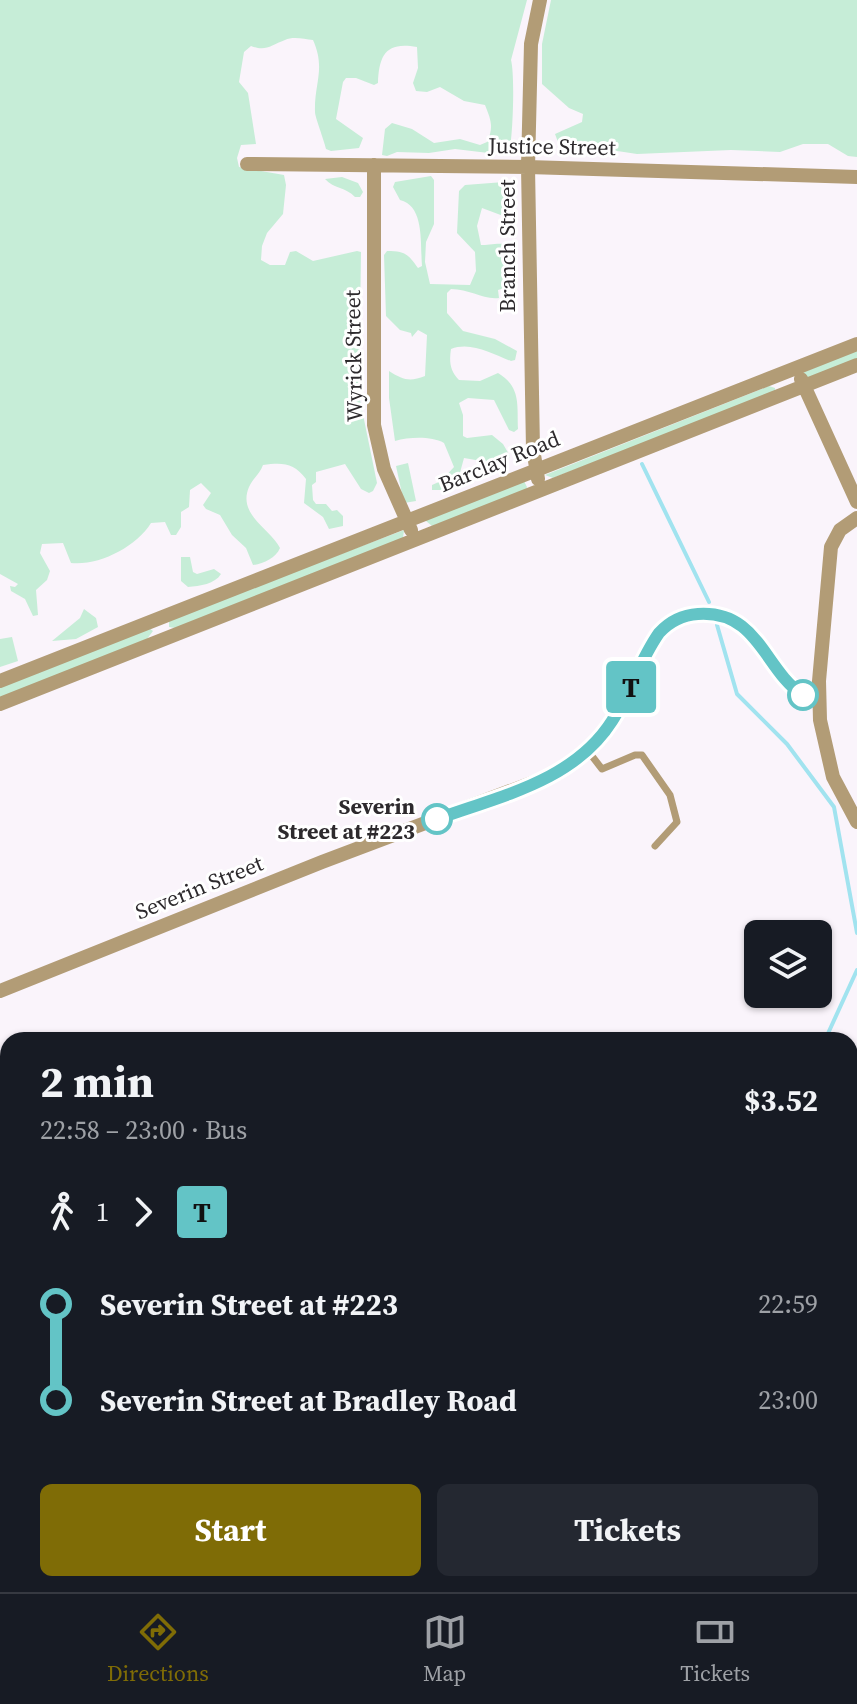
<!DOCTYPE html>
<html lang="en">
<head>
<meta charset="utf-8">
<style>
	:root { --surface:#171b24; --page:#242831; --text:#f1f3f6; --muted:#9ea1a6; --line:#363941; --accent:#7f6c06 }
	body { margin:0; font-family:"Source Serif 4",serif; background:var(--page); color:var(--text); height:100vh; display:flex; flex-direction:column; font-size:30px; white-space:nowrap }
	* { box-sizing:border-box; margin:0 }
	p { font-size:26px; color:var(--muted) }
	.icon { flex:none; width:44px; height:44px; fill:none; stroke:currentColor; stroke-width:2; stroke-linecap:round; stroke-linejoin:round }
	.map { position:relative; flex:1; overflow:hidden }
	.sheet { position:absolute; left:0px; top:1032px; width:858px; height:560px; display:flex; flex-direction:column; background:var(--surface); border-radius:24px 24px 0 0; box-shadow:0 2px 6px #0004 }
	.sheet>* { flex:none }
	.badge { padding:0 16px; border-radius:6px; font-size:28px; line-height:52px }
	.controls { position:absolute; left:744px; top:920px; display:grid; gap:16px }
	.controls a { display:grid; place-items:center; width:88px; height:88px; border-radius:12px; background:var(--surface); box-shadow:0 2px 6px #0004; font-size:40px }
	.map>.badge { position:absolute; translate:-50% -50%; box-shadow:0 0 0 4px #fff }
	.legs { display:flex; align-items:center; gap:12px; height:88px; padding:0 40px; font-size:26px }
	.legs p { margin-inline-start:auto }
	.headline { display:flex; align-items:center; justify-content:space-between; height:136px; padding:0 40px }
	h1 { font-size:44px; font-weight:700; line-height:60px }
	.cta { display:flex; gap:16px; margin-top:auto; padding:16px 40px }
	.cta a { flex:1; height:92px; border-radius:12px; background:var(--accent); color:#fff; font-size:32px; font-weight:700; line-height:92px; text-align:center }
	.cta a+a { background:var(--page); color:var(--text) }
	ul { padding:0 40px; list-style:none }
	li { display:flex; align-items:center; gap:28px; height:96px; font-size:30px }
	li i { display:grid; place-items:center; width:12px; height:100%; margin:0 10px; background:currentColor }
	li i::after { content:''; width:20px; height:20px; margin:-10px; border:6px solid; border-radius:50%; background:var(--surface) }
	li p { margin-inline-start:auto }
	li:first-child i { background:linear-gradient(#0000 50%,currentColor 0) }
	li:last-child i { background:linear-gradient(currentColor 50%,#0000 0) }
	.dock { display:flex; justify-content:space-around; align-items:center; height:112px; border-top:2px solid var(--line); background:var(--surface); font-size:22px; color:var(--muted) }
	.dock a { display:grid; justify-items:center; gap:4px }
	.dock .selected { color:var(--accent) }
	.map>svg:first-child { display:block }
	.green { fill:#c6edd7 }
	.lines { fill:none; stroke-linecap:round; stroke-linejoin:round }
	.stream { stroke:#a1e3ef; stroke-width:4 }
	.lane { stroke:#b29c76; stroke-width:7 }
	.street { stroke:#b29c76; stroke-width:14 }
	.line-1-casing { stroke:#fff; stroke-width:18 }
	.line-1 { stroke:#63c4c6; stroke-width:12 }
	.stop-1-dot { fill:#fff; stroke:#63c4c6; stroke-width:4 }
	.labels { text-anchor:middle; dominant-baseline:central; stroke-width:6; stroke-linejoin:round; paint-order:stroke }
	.street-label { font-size:22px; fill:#2d2a2d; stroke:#fff }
	.stop-label { font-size:22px; font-weight:bold; fill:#2d2a2d; stroke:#fff; text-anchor:end }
</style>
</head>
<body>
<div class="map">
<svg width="857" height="1592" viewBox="0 0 857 1592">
	<rect width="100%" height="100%" fill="#faf4fb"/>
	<path class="green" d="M0 0H527L511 60C515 75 513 138 509 153L505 155 455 149 429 153 397 152 387 156 382 155 385 129 392 123 412 129 434 143 460 139 480 145 487 142C494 127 491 120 485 105L464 101 440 87 427 92 416 91 413 83 418 68 417 47C386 41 379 55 378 83L374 85 356 78H346L343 82 336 119 363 138 359 148 331 151 326 149C324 140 315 117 315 112 314 83 326 69 313 40 304 39 293 36 285 40 271 45 266 52 251 46L244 52 239 82 248 93 256 144 241 145 237 158 239 167 284 175 286 185 283 214 267 233 262 246 261 260 270 265H285L290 252 296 251 313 261 357 251 361 252 359 395 377 483 373 491 369 493 361 489 345 464 316 472V482L312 485 313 500 316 504H326L332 511 337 510 343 516V526L329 529 323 517 304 503 306 479C294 463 283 462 263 465 260 474 253 478 249 487 237 515 271 529 280 548 276 558 263 564 253 565L246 548 232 535 220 515 206 509 203 505 211 493 201 483 190 490 189 507 181 512V527L176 535H171L165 522 151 523C136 547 99 566 71 563L63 543 42 544 40 553 50 571 47 580 36 590 38 615 33 616 25 599 11 591 10 586 15 587 18 584 0 574Z
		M551 0H857V157L848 156 828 144H803L780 152 731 150 637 154 558 142 555 134 582 122 583 114 569 108 542 84V44Z
		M431 176 434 180V224L426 242 425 262 430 284 470 285 476 271 475 252 457 233 459 191 465 185 504 182 508 185 506 200 511 219 482 208 477 226 481 245C488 245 502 242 507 245 521 253 515 277 508 287L498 290 499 298C483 300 470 289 451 289L447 293V313L463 331 495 339 517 351 515 360 511 361C492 354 471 341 451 349 449 362 450 371 459 380L480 381 498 373C521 387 517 404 518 429L514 432 509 430 494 400 468 398 459 403 463 415V436L467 438 492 435 503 444 510 456 506 465 496 467 493 463 464 458 458 480 452 488 446 487 443 490H432V485L441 481 454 467 444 443C431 436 410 437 395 441L389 398V371C403 380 410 382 425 376L427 335 418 330 412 337 411 333 400 330 386 316 384 255 387 251C405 251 408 254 418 268L422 266C420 244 425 206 400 200L393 187 395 182Z
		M342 177 358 183 363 192 360 197H355C346 187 334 189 325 179Z
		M857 350V361L818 377H803L804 372Z
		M769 386 775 388V392L553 478 545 475Z
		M408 463 416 501 404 503 396 466Z
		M524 481 527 487 526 490 432 526 426 521 427 518Z
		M404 530 403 538 175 628 169 627V619Z
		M181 557H190L193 572 197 574 214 569 221 574C215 584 200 586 188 587L181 581Z
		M84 609 96 618 98 627 76 639 52 641 80 618Z
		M149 628 153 631 147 639 0 698V685Z
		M12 637 18 661 0 667V639Z"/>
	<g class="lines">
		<path class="stream" d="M642 464 709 602
			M717 625 737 694 787 744 834 807 857 933
			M825 1040 857 970
			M850 1478 857 1480"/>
		<path class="lane" d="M588 751 602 769 635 755H642L670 795 677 822 655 846"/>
		<path class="street" d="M247 164 528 167 857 177
			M374 165V425L384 469 411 530
			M801 379 857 502
			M538 479 533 449 528 167 531 44 540 0
			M857 518 840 530 831 547 819 681 820 720 833 777 857 822
			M0 681 857 344
			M0 704 857 365
			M0 991 322 862 558 773C619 736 622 687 659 633 669 622 682 615 697 614 764 608 767 686 818 700
			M850 1079 857 1068
			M850 1254H857
			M0 1292 8 1289
			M850 1402 857 1414
			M850 1450 857 1452
			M0 1508 8 1512
			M110 1584 120 1592
			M502 1592 516 1584"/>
	</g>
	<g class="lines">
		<defs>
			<path id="line-1" d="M437 819C500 796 574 781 612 721 630 693 640 660 659 633 669 622 683 615 698 614 759 610 764 670 803 695"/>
		</defs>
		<use href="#line-1" class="line-1-casing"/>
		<use href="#line-1" class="line-1"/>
	</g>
	<g class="stop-1-dot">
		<circle cx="803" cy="695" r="14"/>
		<circle cx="437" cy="819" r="14"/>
	</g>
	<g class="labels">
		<g class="street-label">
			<text transform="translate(552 146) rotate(1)">Justice Street</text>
			<text transform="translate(507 246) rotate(-90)">Branch Street</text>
			<text transform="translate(353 356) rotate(-91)">Wyrick Street</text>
			<text transform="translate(499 461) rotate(-22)">Barclay Road</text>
			<text transform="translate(199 887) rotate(-22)">Severin Street</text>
		</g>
		<g class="stop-label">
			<text x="415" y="806">Severin<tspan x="415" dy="25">Street at #223</tspan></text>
		</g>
	</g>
</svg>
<div class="controls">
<a><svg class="icon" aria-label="layers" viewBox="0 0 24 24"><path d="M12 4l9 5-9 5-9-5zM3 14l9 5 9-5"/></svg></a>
</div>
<b class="badge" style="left:631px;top:687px;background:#63c4c6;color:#111">T</b>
<section class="sheet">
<div class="headline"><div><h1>2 min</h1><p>22:58 – 23:00 · Bus</p></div><b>$3.52</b></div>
<div class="legs"><svg class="icon" aria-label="walk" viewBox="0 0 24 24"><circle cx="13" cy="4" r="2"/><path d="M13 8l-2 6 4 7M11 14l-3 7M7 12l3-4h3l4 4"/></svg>1<svg class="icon" aria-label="forward" viewBox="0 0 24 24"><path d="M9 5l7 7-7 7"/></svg><b class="badge" style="background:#63c4c6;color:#111">T</b></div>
<ul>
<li><i style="color:#63c4c6"></i><b>Severin Street at #223</b><p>22:59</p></li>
<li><i style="color:#63c4c6"></i><b>Severin Street at Bradley Road</b><p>23:00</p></li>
</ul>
<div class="cta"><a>Start</a><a>Tickets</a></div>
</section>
</div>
<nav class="dock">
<a class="selected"><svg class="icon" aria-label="directions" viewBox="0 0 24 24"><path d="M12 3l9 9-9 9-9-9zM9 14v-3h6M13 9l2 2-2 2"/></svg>Directions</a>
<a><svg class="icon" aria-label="map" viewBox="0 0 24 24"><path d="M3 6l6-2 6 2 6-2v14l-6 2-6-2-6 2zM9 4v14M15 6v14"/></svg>Map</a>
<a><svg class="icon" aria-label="tickets" viewBox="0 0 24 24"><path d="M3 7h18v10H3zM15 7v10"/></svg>Tickets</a>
</nav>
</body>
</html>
